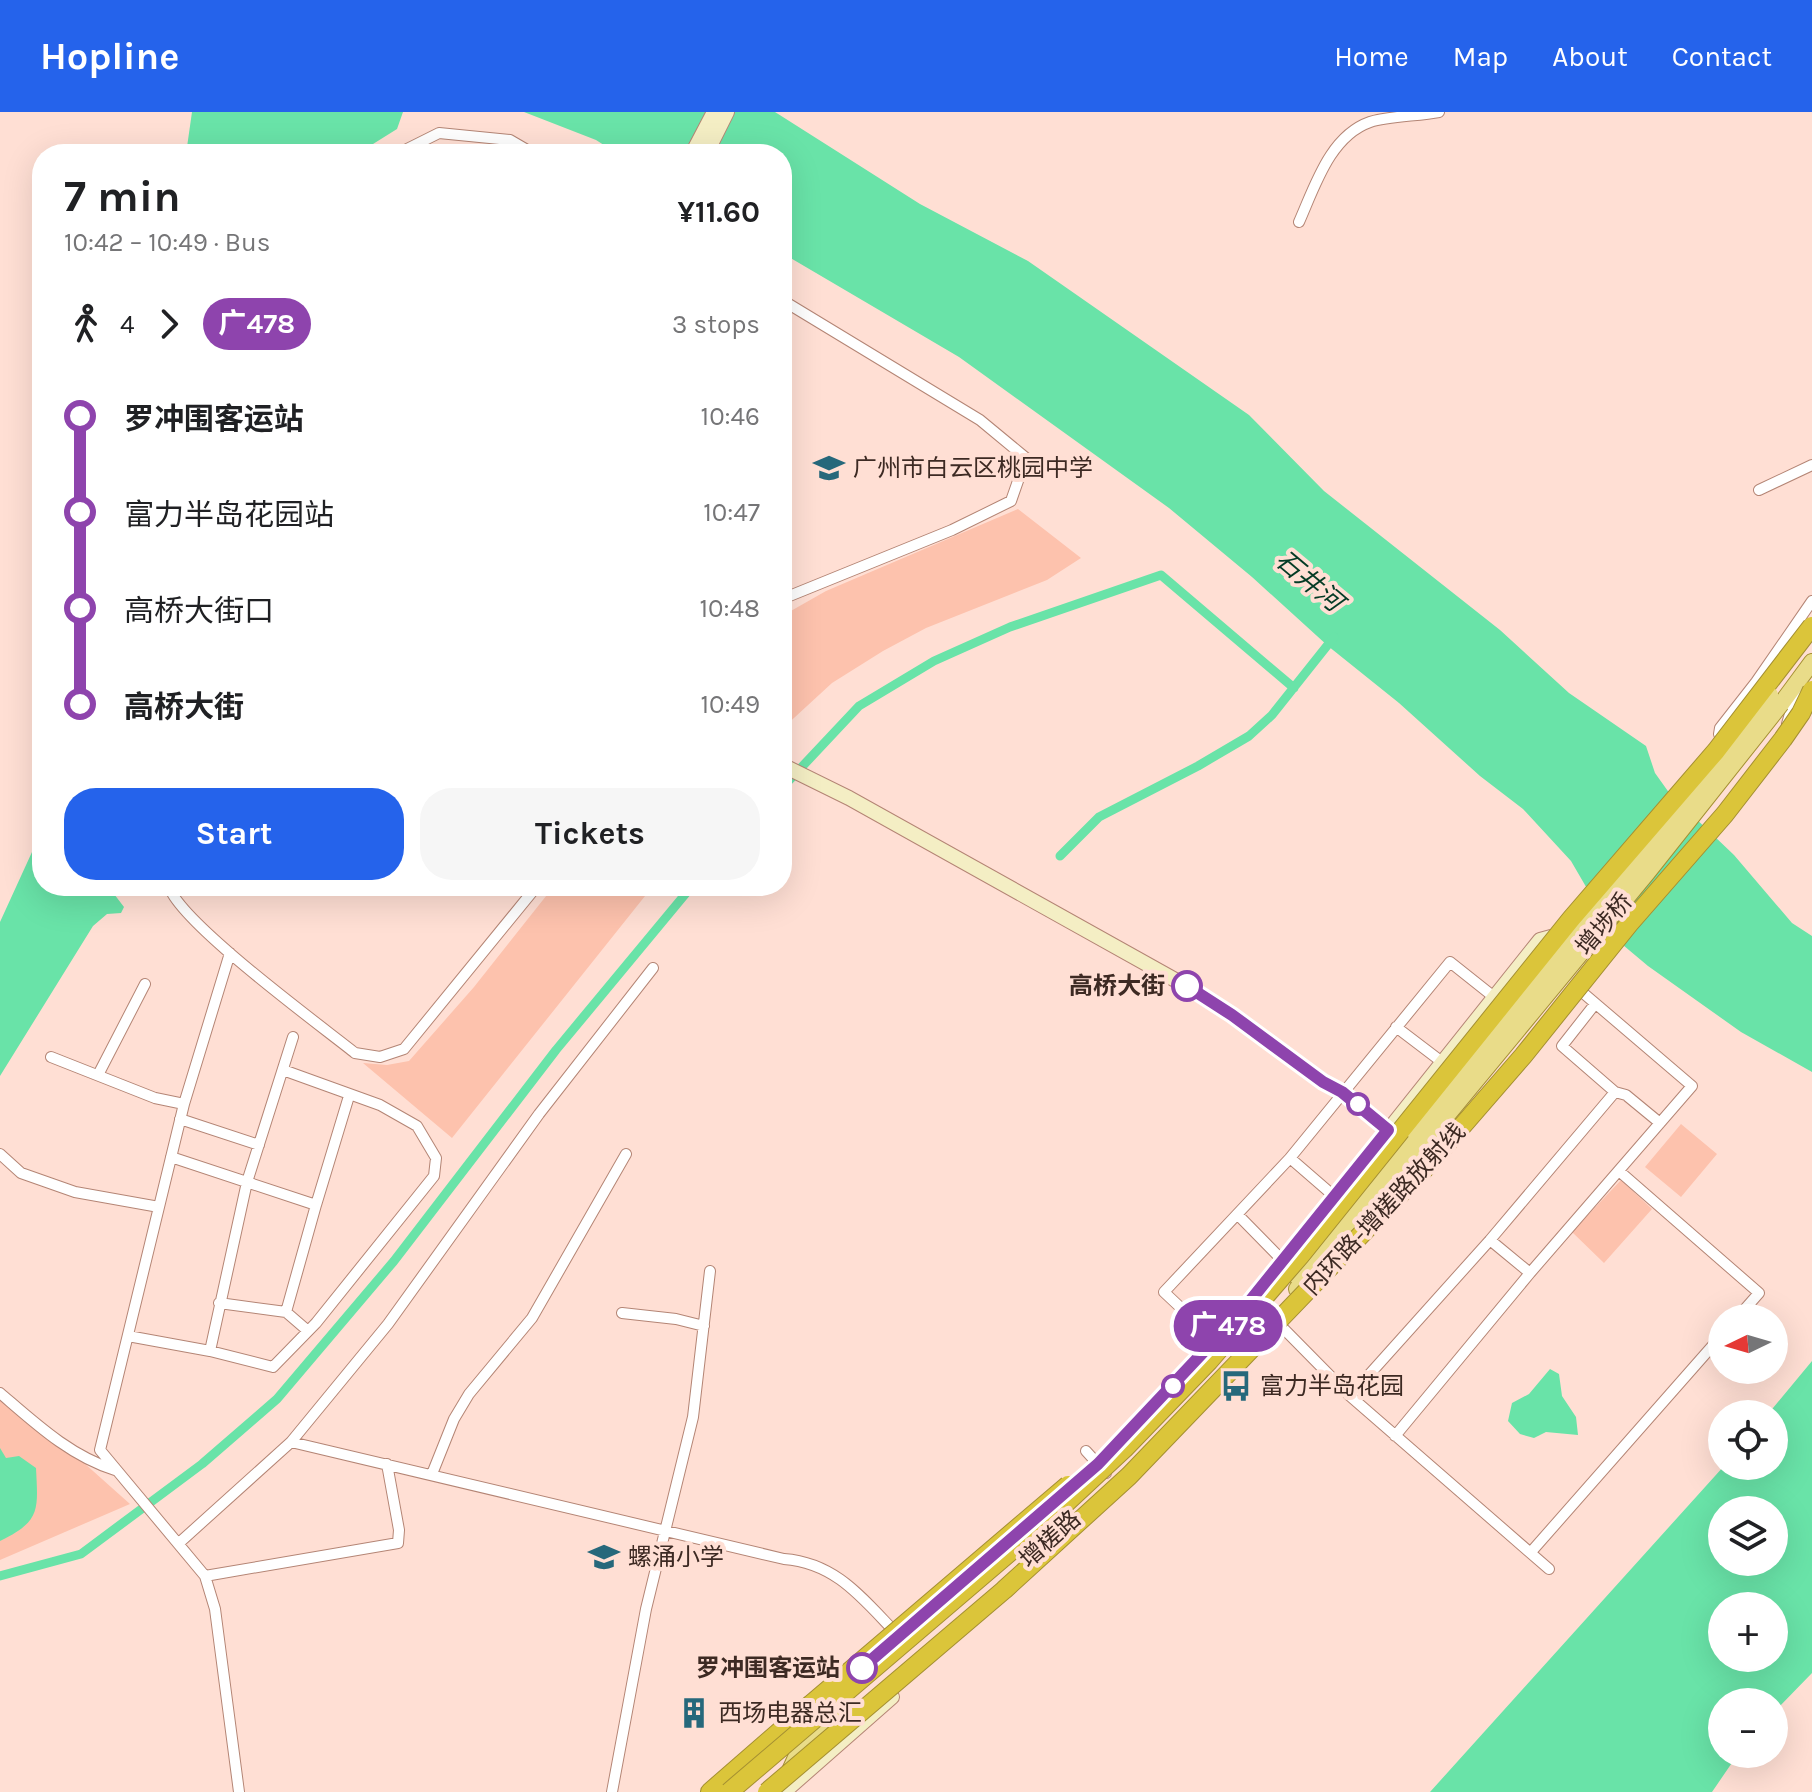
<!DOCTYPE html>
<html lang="en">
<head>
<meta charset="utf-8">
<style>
	:root { --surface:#fff; --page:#f6f6f6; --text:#202124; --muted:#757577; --accent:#2563eb }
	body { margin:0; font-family:Karla,"Noto Sans SC",sans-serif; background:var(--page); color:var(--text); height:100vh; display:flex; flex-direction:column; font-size:30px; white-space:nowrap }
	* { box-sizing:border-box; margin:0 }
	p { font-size:26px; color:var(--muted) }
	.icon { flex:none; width:44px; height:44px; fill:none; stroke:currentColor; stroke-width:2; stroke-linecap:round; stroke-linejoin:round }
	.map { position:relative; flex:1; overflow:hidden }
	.side { position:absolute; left:32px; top:32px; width:760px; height:752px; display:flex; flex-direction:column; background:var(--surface); border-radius:32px; box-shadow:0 8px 32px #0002 }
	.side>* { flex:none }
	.badge { padding:0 16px; border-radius:26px; font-size:28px; line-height:52px }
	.needle { width:52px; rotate:265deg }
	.tools { position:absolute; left:1708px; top:1192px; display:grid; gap:16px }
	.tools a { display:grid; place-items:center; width:80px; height:80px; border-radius:50%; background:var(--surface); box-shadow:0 8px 32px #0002; font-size:40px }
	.map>.badge { position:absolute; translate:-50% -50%; box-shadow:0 0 0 4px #fff }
	.legs { display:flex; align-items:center; gap:12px; height:88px; padding:0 32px; font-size:26px }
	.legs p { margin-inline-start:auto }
	.head { display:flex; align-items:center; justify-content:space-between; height:136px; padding:0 32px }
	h1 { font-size:44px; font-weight:700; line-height:60px }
	.button { display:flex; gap:16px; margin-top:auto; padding:16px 32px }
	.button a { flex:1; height:92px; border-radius:32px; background:var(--accent); color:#fff; font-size:32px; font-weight:700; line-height:92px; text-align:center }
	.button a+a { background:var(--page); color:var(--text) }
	ul { padding:0 32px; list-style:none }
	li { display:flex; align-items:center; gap:28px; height:96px; font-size:30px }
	li i { display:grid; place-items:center; width:12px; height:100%; margin:0 10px; background:currentColor }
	li i::after { content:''; width:20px; height:20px; margin:-10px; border:6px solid; border-radius:50%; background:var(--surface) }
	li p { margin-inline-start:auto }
	li:first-child i { background:linear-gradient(#0000 50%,currentColor 0) }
	li:last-child i { background:linear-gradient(currentColor 50%,#0000 0) }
	header { display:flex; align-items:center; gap:48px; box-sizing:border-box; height:112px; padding:0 40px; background:var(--accent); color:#fff }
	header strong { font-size:38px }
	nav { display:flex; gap:44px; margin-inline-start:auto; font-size:28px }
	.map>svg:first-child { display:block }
	.green { fill:#fdc2ad }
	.water { fill:#69e3a8; fill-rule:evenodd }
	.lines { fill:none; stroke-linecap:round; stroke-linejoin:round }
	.canal { stroke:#69e3a8; stroke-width:9 }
	.street-casing { stroke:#b48575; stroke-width:12 }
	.secondary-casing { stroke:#b48575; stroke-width:16 }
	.primary-casing { stroke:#a48f32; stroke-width:18 }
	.highway-casing { stroke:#a48f32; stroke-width:20 }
	.street { stroke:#fff; stroke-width:10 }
	.secondary { stroke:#f4eec4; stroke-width:14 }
	.primary { stroke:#e9dc89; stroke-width:16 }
	.highway { stroke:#dbc53a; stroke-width:18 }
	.primary-bridge-casing { stroke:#a48f32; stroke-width:18; stroke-linecap:butt }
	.highway-bridge-casing { stroke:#a48f32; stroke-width:20; stroke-linecap:butt }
	.primary-bridge { stroke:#e9dc89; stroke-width:16 }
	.highway-bridge { stroke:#dbc53a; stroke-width:18 }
	.line-1-casing { stroke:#fff; stroke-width:18 }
	.line-1 { stroke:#8e44ad; stroke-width:12 }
	.stop-1-dot { fill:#fff; stroke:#8e44ad; stroke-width:4 }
	.labels { text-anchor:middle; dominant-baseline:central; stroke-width:8; stroke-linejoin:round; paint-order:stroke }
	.poi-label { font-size:24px; fill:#3d2a23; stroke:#ffdfd4; text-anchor:start }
	.street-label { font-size:24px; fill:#3d2a23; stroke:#ffdfd4 }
	.stop-label { font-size:24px; font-weight:bold; fill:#3d2a23; stroke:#ffdfd4; text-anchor:end }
	.water-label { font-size:26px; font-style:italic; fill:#043b25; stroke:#ffdfd4 }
</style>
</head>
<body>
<header>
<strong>Hopline</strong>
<nav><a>Home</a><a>Map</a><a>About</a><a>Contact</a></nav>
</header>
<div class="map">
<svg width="1812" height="1680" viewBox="0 0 1812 1680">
	<rect width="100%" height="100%" fill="#ffdfd4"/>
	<path class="green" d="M1018 397 1081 446 1047 468 926 516 883 539 832 571 782 617V504L826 479Z
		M554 774H653L452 1026 363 951 387 953 409 949 474 875Z
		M1681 1012 1717 1042 1681 1085 1645 1055Z
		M1621 1068 1652 1097 1604 1151 1572 1120Z
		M0 1276 130 1392 0 1448Z"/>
	<path class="water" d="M192 0H403L397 17 357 42H186Z
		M524 0H775L920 92 1028 149 1249 303 1324 379 1500 518 1569 581 1646 634 1655 661 1670 682 1734 743 1792 811 1812 824V960L1741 920 1648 854 1617 828 1571 749 1523 697 1480 664 1399 591 1328 534 1252 465 1169 396 959 245 782 141V42H618L596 28Z
		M42 710V774H112L111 778 124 795 121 801 107 802 93 814 0 964V810L32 740Z
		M1812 1249V1561L1774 1600V1590H1722V1642H1738L1712 1680H1430L1724 1354H1774V1302H1768ZM1774 1398V1450H1722V1398ZM1774 1494V1546H1722V1494Z
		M1550 1257 1559 1262 1562 1284 1576 1305 1578 1323 1546 1320 1534 1326 1520 1322 1508 1309 1512 1291 1529 1282Z
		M0 1336 6 1346 19 1344 36 1356C38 1398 41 1409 0 1429Z"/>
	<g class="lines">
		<path class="canal" d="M782 676 859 594 934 549 1010 515 1161 463 1294 576
			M1060 744 1099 705 1198 654 1249 624 1272 603 1334 525
			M0 1464 81 1442 202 1352 277 1287 394 1149 556 938 692 774"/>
		<defs>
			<path id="street" d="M397 42 439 21 510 28 534 42
				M1299 110C1315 74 1330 24 1370 10 1388 4 1419 4 1439 0
				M782 188 980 308 1026 346 1011 389 952 418 782 487
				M1759 378 1812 353
				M1787 612 1797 577
				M1723 632 1719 622 1720 616 1756 570 1812 489
				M169 774C178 809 320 913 355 941L380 945 404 937 537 774
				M230 841 184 992 100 1338 205 1464 215 1497 239 1680
				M1595 892 1562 934 1615 980 1626 983 1660 1011
				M1396 915 1442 950
				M51 945 155 986 184 992
				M98 963 145 872
				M180 1007 259 1033
				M0 1042 21 1061 75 1080 159 1095
				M171 1045 316 1093 349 984
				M1290 1046 1335 1085
				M1619 1059 1759 1181 1737 1206
				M1238 1103 1287 1153
				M1490 1128 1530 1161
				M219 1191 286 1200 316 1093
				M286 1200 308 1219
				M622 1201 676 1207 704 1214
				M1275 1208 1350 1284 1549 1457
				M128 1224 210 1239 273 1255 316 1211 434 1064 436 1046 417 1014 380 993 283 958
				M1216 1229 1164 1180 1290 1046 1450 850 1494 885
				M210 1239 247 1070 293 925
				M0 1281C35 1311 70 1344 115 1358
				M1350 1284 1490 1128 1615 980
				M1395 1324 1530 1161 1692 974 1582 880
				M291 1330 784 1447C836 1451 862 1486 896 1521
				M1086 1339 1106 1361
				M432 1362 454 1307 469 1282 532 1206 626 1042
				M179 1431 291 1330 388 1212 539 1002 653 856
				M1531 1440 1722 1223
				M205 1464 398 1431 399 1418 387 1352
				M612 1680 646 1497 693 1305 710 1159"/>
			<path id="secondary" d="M692 42 714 0
				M706 42 727 0
				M782 653 849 686 1186 874 1232 903 1323 970 1342 980 1388 1018
				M1269 1168 1540 828 1551 825 1559 829
				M784 1680 892 1585"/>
			<path id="primary" d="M1781 592 1812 550
				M1295 1163 1340 1113 1415 1020
				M1297 1177 1367 1100 1425 1030
				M789 1661 798 1641 847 1601"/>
			<path id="highway" d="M710 1680 810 1593"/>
		</defs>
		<use href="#street" class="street-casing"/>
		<use href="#secondary" class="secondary-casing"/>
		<use href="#primary" class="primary-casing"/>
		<use href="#highway" class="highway-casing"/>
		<use href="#street" class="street"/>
		<use href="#secondary" class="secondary"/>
		<use href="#primary" class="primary"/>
		<use href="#highway" class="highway"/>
		<defs>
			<path id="primary-bridge" d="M1415 1020 1732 634 1770 583
				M1425 1030 1647 761 1781 592"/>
			<path id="highway-bridge" d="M810 1593 1068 1373
				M729 1680 1051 1405 1124 1337 1209 1249 1300 1144 1571 807 1716 639 1812 514
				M767 1680 1004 1478 1129 1364 1431 1050 1523 944 1629 812 1725 702 1783 627 1801 601 1812 578"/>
		</defs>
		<use href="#primary-bridge" class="primary-bridge-casing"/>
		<use href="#highway-bridge" class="highway-bridge-casing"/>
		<use href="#primary-bridge" class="primary-bridge"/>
		<use href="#highway-bridge" class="highway-bridge"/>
	</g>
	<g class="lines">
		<defs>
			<path id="line-1" d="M862 1556 1098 1352 1242 1199 1388 1018 1342 980 1323 970 1232 903 1187 874"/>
		</defs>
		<use href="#line-1" class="line-1-casing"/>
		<use href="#line-1" class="line-1"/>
	</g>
	<defs>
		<symbol id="school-bare" viewBox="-9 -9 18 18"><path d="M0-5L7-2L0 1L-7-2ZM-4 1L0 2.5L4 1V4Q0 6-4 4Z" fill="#26687b" stroke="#ffdfd4" stroke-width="2.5" paint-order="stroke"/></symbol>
		<symbol id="bus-bare" viewBox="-9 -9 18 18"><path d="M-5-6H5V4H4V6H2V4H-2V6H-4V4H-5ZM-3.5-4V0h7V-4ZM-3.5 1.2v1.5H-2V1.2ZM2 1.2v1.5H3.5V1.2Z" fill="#26687b" stroke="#ffdfd4" stroke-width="2.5" paint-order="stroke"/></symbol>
		<symbol id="building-bare" viewBox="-9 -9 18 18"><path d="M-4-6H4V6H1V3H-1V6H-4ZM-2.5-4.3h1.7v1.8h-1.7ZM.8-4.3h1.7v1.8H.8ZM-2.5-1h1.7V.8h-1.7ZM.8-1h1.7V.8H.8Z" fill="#26687b" stroke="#ffdfd4" stroke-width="2.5" paint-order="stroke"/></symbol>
	</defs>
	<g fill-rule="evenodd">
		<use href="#school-bare" x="807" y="334" width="44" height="44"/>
		<use href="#bus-bare" x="1214" y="1252" width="44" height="44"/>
		<use href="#school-bare" x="582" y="1423" width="44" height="44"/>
		<use href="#building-bare" x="672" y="1579" width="44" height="44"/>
	</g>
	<g class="stop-1-dot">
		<circle cx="1187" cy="874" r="14"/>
		<circle cx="1358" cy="992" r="10"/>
		<circle cx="1173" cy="1274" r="10"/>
		<circle cx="862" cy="1556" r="14"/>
	</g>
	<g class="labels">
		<g class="poi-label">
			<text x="853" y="356">广州市白云区桃园中学</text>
			<text x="1260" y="1274">富力半岛花园</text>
			<text x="628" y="1445">螺涌小学</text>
			<text x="718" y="1601">西场电器总汇</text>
		</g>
		<g class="street-label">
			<text transform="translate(1604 812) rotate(-50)">增埗桥</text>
			<text transform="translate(1384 1097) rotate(-47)">内环路-增槎路放射线</text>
			<text transform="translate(1050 1427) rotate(-42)">增槎路</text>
		</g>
		<g class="stop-label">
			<text x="1165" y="874">高桥大街</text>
			<text x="840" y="1556">罗冲围客运站</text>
		</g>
		<g class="water-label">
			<text transform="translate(1309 469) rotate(40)">石井河</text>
		</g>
	</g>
</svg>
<div class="tools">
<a><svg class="needle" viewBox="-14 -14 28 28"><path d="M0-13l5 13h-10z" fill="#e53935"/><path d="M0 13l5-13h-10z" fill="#757577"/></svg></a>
<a><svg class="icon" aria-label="locate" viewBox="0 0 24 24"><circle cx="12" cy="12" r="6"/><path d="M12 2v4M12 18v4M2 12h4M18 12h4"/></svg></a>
<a><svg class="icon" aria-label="layers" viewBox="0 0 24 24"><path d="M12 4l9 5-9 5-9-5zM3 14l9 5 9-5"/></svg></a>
<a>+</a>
<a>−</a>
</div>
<b class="badge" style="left:1228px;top:1214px;background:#8e44ad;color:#fff">广478</b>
<section class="side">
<div class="head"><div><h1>7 min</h1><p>10:42 – 10:49 · Bus</p></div><b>¥11.60</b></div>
<div class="legs"><svg class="icon" aria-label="walk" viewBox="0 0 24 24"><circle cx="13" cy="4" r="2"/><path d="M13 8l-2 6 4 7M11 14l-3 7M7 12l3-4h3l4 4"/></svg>4<svg class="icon" aria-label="forward" viewBox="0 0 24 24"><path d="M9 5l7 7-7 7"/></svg><b class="badge" style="background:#8e44ad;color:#fff">广478</b><p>3 stops</p></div>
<ul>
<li><i style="color:#8e44ad"></i><b>罗冲围客运站</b><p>10:46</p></li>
<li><i style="color:#8e44ad"></i><span>富力半岛花园站</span><p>10:47</p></li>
<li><i style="color:#8e44ad"></i><span>高桥大街口</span><p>10:48</p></li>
<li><i style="color:#8e44ad"></i><b>高桥大街</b><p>10:49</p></li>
</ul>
<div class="button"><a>Start</a><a>Tickets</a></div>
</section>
</div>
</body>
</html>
